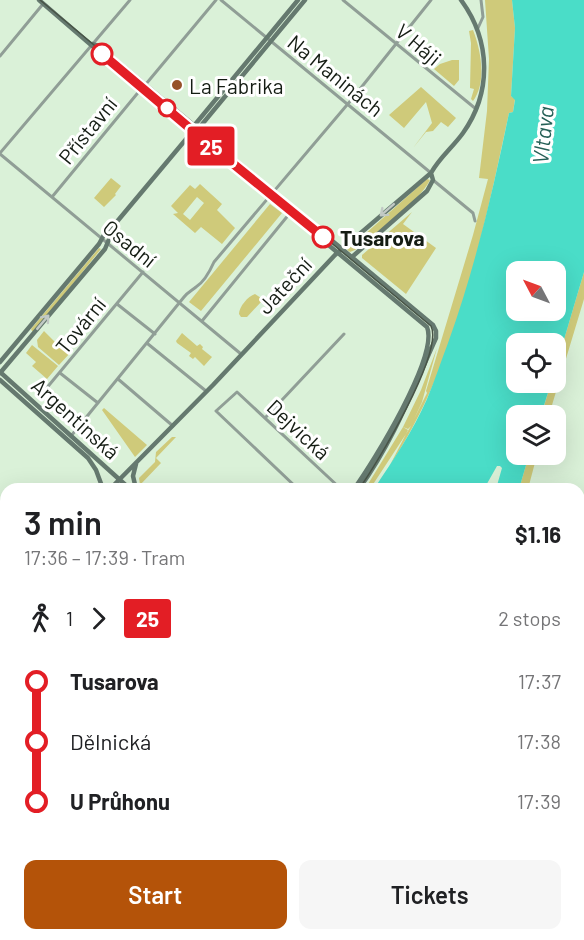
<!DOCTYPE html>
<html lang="en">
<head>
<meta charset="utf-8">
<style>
	:root { --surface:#fff; --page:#f6f6f6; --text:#202124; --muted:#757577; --accent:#b45309 }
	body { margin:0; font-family:Barlow,sans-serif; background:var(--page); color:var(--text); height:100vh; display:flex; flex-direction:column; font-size:22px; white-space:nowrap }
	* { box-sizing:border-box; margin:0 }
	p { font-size:20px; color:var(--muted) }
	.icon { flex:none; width:33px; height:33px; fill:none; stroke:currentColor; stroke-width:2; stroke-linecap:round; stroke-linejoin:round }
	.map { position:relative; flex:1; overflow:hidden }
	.panel { position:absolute; left:0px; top:483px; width:585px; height:458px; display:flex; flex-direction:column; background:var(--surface); border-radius:18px 18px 0 0; box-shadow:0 6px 24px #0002 }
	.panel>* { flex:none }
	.badge { padding:0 12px; border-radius:4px; font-size:21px; line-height:39px }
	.needle { width:39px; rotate:311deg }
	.tools { position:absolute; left:506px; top:261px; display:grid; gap:12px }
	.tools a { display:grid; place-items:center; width:60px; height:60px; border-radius:12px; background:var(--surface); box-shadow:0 6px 24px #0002; font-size:30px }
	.map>.badge { position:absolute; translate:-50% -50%; box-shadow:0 0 0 3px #fff }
	.legs { display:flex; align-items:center; gap:9px; height:66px; padding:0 24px; font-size:20px }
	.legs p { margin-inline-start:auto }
	.overview { display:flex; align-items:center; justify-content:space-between; height:102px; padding:0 24px }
	h1 { font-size:33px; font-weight:600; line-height:45px }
	.primary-button { display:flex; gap:12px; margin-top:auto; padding:12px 24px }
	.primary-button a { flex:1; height:69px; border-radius:12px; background:var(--accent); color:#fff; font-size:24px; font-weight:600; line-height:69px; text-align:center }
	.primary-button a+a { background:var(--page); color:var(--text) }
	ul { padding:0 24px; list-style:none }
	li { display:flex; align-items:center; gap:21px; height:60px; font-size:22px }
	li i { display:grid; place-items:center; width:9px; height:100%; margin:0 8px; background:currentColor }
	li i::after { content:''; width:15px; height:15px; margin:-8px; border:4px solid; border-radius:50%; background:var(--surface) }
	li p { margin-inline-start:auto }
	li:first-child i { background:linear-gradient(#0000 50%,currentColor 0) }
	li:last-child i { background:linear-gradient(currentColor 50%,#0000 0) }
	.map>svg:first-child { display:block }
	.green { fill:#cfca7a; fill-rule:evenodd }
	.water { fill:#4addc8; fill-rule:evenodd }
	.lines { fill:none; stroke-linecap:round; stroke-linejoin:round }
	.secondary-tunnel { stroke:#bcd1ba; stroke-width:4.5; stroke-dasharray:4.5 2; stroke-linecap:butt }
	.street { stroke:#909e96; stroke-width:3 }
	.secondary { stroke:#65796f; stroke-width:4.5 }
	.tram { stroke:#485447; stroke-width:1.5 }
	.rail { stroke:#485447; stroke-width:1.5; stroke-dasharray:3 6; stroke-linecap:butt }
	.oneway { stroke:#c1c9c5 }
	.line-1-casing { stroke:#fff; stroke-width:14 }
	.line-1 { stroke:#e31e25; stroke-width:9 }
	.stop-1-dot { fill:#fff; stroke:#e31e25; stroke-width:3 }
	.poi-dot { fill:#975129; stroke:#fff; stroke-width:2 }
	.labels { text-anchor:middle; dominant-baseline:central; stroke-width:6; stroke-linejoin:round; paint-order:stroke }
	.street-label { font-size:21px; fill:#141c13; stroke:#fff }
	.poi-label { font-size:21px; fill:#141c13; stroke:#fff; text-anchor:start }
	.stop-label { font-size:21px; font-weight:bold; fill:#141c13; stroke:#fff; text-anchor:start }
	.water-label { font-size:22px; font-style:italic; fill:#256057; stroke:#fff }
</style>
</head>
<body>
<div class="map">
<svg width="584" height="940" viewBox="0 0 584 940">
	<rect width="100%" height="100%" fill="#daf1d8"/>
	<path class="green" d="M485 0H512L515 28 511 96 515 99 513 112 509 113C484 229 457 365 390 465L406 434 370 489H365L403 427 408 430 406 434 411 426 408 429 403 427 421 390 437 348 422 402 414 419 427 393 426 391 473 235 488 179 479 178 487 111 489 59Z
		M473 30C481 50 487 83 473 101L471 99 474 89 470 88 471 43 469 31Z
		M452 60H459V80L454 86 434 69 440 64Z
		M421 87 456 118 448 127 441 122 433 131 426 132 413 148 432 123 426 102 404 128 389 115Z
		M111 178 121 186 115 194 116 195 104 207 94 198Z
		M427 179 430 180C419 202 376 234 355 250L350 252 347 250Z
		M200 184 222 204 217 210 235 228 222 244 201 227 195 233 173 214 178 213 171 206 190 185 195 189ZM197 197 204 203 190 220 183 214Z
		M270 204 282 213 201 311 189 302Z
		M412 212 403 224 436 248 406 294 362 258V255Z
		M99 248 101 249 34 332 32 331 31 329Z
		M584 272V299L549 415 541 416 551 383 555 382V370Z
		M255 294 261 298V302L247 317H241L239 314C239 307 248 296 255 294Z
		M44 331 57 344 60 340 71 352 59 365 38 347 37 340Z
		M182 333 197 346 200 344 203 347 202 349 212 357 204 366 195 357 193 359 189 356 191 353 177 343 176 341Z
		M32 345 58 366 47 379 32 366 36 362 26 353Z
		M104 408 147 445 135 457 102 410Z
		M172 437H176L156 458 161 463 140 485 139 478 155 462 156 452Z
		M529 455H537L528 489H519Z
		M0 668 6 670V715L0 711Z
		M184 935H288L284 940H190Z"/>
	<path class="water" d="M512 0H584V272L555 370V344H516V382L551 383 541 415 516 416V454L529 455 519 489H496L502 468 500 466H497L484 489H374C393 460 413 431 427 399 435 380 441 361 448 343 475 268 493 191 509 113L513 112 515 100 511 96 515 28ZM516 272H555V310H516Z
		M89 935V934L158 935 157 940H87Z"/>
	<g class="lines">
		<path class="secondary-tunnel" d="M371 940 375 934
			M382 940 386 934"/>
		<path class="street" d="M221 0 431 173
			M343 0 476 109
			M478 28 483 17 481 0
			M0 56 43 4
			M146 84 216 0
			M0 153 130 0
			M0 154 241 354
			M433 180 473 213 475 221
			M52 197 141 89
			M117 304 155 334
			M202 321 290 213
			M148 344 206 391
			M60 373 98 403
			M118 379 173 426
			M40 396 143 272
			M265 418 344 334
			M71 436 184 297C188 292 191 291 196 287 204 282 210 271 214 262L352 99 431 0
			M298 489 216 411 237 392 341 489
			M579 715 584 717
			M0 754 6 759
			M0 781 6 769
			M579 784 584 774
			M579 816 584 819
			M0 840 6 846
			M0 884 6 882
			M579 920 584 907
			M0 927 4 932 3 940
			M544 934 553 940
			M568 934 576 940
			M512 940 516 934"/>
		<path class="secondary" d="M39 0 192 132 265 189 290 213 427 327C439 356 373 463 354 489
			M92 44 99 46 433 325 436 331V338C412 391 394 440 359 489
			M193 127 298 0
			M352 257 427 191 433 180 431 173
			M0 362 99 244 105 233 115 224 192 132 199 128 305 0
			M0 372 130 489
			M0 373 105 249 114 227
			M0 380 88 458 96 470 103 489
			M136 464 133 476 136 489
			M110 489 213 385 335 255 431 173C439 158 453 147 463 133 492 92 491 41 461 0
			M0 716 6 719
			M0 728 6 736
			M579 736 584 729
			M579 746 584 741
			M194 934 200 940
			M207 934 213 940
			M67 940 69 934
			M75 940 80 934"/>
		<path class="tram" d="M40 0 431 326C444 352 377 464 359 489
			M0 788 6 775
			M579 917 584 905
			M199 934 205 940
			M570 940 572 934"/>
		<path class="rail" d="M0 587 6 591
			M0 602 6 606
			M553 934 562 940"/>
	</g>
	<defs><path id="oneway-shaft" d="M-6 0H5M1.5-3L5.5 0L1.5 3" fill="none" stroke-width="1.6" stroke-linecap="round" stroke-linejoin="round" transform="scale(1.5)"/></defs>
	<g class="oneway">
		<use href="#oneway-shaft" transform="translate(387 210) rotate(139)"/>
		<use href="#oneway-shaft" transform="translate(43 322) rotate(-50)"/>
	</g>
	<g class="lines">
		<defs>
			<path id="line-1" d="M102 54 199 136 323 237"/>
		</defs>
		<use href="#line-1" class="line-1-casing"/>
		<use href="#line-1" class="line-1"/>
	</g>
	<g class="stop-1-dot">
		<circle cx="102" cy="54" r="10"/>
		<circle cx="167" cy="108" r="8"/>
		<circle cx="323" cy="237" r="10"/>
	</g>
	<circle class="poi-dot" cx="177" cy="85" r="6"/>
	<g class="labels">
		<g class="street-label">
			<text transform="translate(419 44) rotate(40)">V Háji</text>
			<text transform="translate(336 75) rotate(39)">Na Maninách</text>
			<text transform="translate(87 130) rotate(-51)">Přístavní</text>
			<text transform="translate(130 243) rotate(39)">Osadní</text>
			<text transform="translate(284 285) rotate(-47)">Jateční</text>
			<text transform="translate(80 325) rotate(-51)">Tovární</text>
			<text transform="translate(76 418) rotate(42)">Argentinská</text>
			<text transform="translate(299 429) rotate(43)">Dejvická</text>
		</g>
		<g class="poi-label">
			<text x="189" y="85">La Fabrika</text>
		</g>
		<g class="stop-label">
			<text x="340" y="237">Tusarova</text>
		</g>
		<g class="water-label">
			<text transform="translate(542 135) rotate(-84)">Vltava</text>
		</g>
	</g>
</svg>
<div class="tools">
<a><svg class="needle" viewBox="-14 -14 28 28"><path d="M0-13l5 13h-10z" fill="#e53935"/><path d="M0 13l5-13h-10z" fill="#757577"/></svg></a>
<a><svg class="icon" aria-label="locate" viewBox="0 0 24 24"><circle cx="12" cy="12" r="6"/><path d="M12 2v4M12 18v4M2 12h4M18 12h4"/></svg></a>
<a><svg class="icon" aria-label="layers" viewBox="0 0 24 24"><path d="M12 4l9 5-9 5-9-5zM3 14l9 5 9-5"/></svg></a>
</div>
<b class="badge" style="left:211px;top:146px;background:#e31e25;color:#fff">25</b>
<section class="panel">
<div class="overview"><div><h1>3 min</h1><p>17:36 – 17:39 · Tram</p></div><b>$1.16</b></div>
<div class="legs"><svg class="icon" aria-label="walk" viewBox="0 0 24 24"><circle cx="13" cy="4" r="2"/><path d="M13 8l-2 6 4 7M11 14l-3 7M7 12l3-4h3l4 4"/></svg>1<svg class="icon" aria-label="forward" viewBox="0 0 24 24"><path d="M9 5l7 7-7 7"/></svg><b class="badge" style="background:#e31e25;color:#fff">25</b><p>2 stops</p></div>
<ul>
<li><i style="color:#e31e25"></i><b>Tusarova</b><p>17:37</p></li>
<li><i style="color:#e31e25"></i><span>Dělnická</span><p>17:38</p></li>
<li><i style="color:#e31e25"></i><b>U Průhonu</b><p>17:39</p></li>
</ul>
<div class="primary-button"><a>Start</a><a>Tickets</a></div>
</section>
</div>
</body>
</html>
